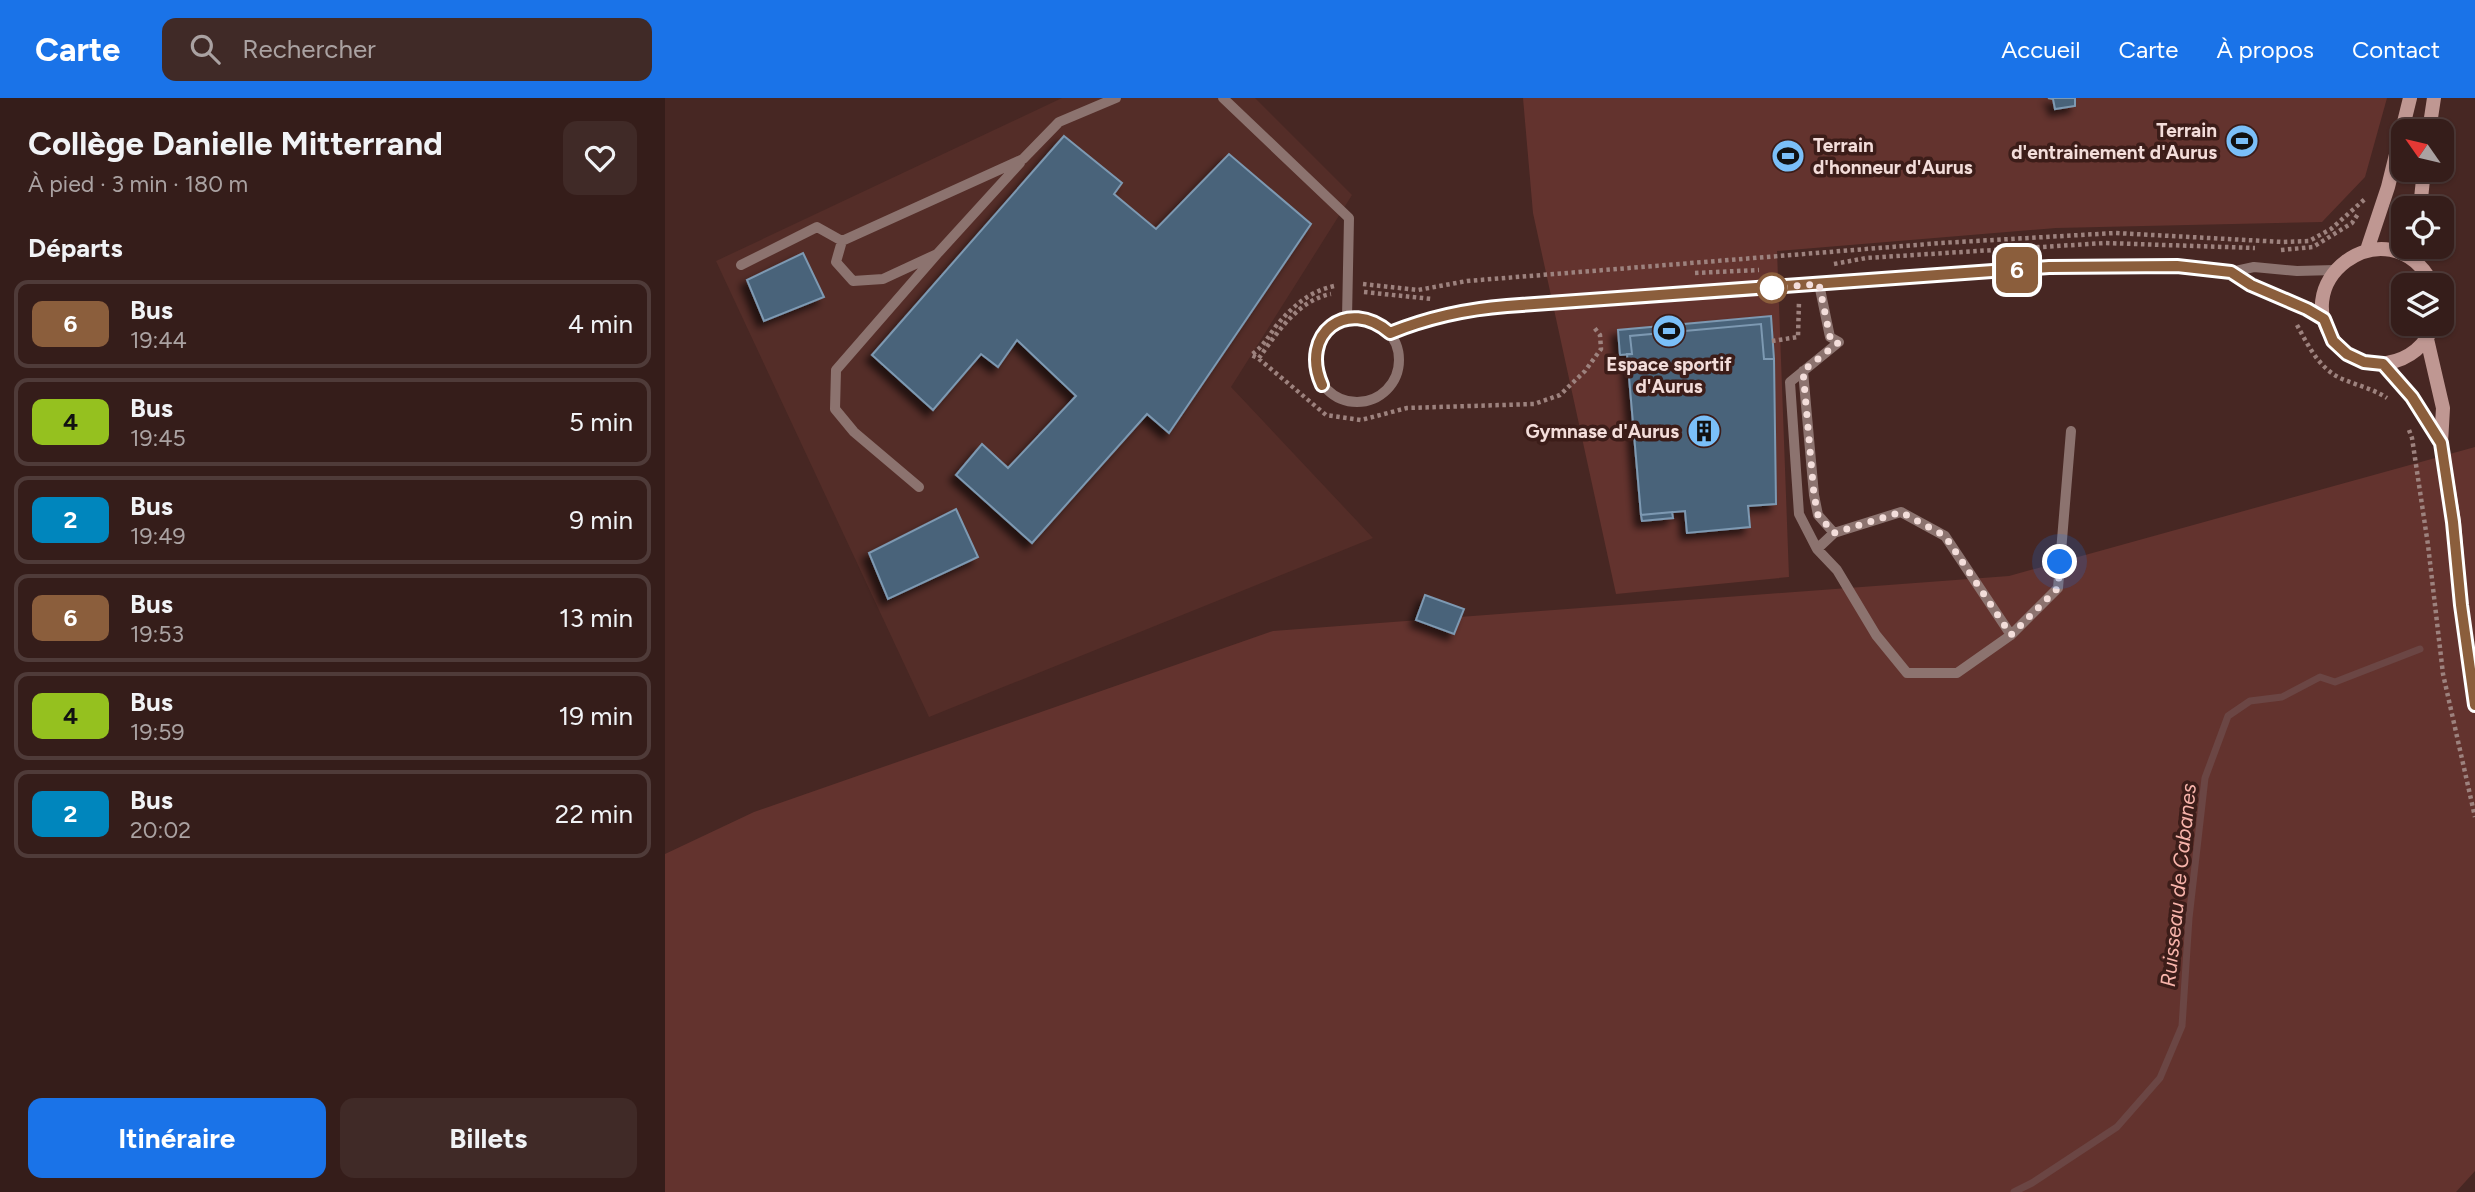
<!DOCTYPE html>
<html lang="fr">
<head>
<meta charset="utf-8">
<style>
	:root { --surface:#351d1a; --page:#402a27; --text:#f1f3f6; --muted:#aaa2a2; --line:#4f3b39; --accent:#1a73e8 }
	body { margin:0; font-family:Figtree,sans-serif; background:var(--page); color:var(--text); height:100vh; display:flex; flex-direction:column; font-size:26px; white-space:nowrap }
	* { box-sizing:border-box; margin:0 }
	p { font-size:23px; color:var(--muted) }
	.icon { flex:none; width:38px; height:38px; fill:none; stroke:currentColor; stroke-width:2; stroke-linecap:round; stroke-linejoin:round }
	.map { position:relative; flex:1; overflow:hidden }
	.side { display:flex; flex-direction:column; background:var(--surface); width:665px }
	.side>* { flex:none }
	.badge { padding:0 14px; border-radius:10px; font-size:24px; line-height:46px }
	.needle { width:46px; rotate:304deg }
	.fabs { position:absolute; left:1726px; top:21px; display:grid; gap:14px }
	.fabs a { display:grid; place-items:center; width:63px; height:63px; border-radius:14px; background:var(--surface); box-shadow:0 2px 5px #0004,0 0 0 2px var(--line); font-size:35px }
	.you { position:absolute; width:35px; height:35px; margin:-18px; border:5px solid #fff; border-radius:50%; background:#1a73e8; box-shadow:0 0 0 10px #1a73e833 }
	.map>.badge { position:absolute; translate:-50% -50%; box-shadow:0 0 0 4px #fff }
	h2 { padding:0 28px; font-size:26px; line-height:63px }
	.round { display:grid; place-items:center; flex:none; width:74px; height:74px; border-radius:14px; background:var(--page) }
	.overview { display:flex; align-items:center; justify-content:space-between; height:119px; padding:0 28px }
	h1 { font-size:33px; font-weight:700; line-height:52px }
	.button { display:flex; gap:14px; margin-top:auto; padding:14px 28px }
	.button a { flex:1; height:80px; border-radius:14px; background:var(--accent); color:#fff; font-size:28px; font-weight:700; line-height:80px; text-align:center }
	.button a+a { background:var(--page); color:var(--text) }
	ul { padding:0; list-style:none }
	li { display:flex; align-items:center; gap:21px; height:88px; margin:0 14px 10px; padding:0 14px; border:4px solid var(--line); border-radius:14px }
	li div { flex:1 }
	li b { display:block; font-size:26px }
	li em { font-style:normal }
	li .badge { min-width:77px; font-weight:700; text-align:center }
	header { display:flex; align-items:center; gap:42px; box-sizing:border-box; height:98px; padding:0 35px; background:var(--accent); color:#fff }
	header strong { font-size:33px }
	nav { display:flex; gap:38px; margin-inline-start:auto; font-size:24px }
	.search { width:490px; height:63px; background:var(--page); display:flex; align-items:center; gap:18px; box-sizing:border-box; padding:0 24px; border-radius:14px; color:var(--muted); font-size:26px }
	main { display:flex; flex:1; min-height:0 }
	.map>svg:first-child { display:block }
	.built { fill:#542d28 }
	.green { fill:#63332e }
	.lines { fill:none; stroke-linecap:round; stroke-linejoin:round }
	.stream { stroke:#6b4644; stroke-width:7 }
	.building { fill:#49637a; stroke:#7d99b2; stroke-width:2; filter:url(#shadow) }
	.path { stroke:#9d827e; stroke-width:4.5; stroke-dasharray:3.5 3.5; stroke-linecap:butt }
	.service { stroke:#8c736f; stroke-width:10 }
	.secondary { stroke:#bf9792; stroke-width:14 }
	.line-casing { stroke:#fff; stroke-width:16 }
	.line { stroke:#8b5e3c; stroke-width:10 }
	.walk { stroke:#f3ddda; stroke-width:7; stroke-dasharray:0 12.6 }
	.stop-dot { fill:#fff; stroke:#8b5e3c; stroke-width:3.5 }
	.labels { text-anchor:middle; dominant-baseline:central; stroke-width:7; stroke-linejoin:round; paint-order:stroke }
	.poi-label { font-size:19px; font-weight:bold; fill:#f3ddda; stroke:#3c1d19; text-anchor:end }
	.water-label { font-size:21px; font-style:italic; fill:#f8b4ab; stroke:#3c1d19 }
</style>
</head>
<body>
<header>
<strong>Carte</strong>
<div class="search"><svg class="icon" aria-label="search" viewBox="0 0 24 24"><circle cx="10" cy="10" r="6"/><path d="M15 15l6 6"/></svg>Rechercher</div>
<nav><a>Accueil</a><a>Carte</a><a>À propos</a><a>Contact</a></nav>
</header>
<main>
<section class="side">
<div class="overview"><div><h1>Collège Danielle Mitterrand</h1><p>À pied · 3 min · 180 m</p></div><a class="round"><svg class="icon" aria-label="heart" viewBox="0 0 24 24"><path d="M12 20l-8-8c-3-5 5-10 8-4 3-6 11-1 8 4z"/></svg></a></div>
<h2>Départs</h2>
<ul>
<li><span class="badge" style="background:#8b5e3c;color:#fff">6</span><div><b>Bus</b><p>19:44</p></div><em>4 min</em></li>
<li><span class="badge" style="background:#95c11f;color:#111">4</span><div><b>Bus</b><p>19:45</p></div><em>5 min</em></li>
<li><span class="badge" style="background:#0086bd;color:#fff">2</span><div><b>Bus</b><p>19:49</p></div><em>9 min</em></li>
<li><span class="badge" style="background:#8b5e3c;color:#fff">6</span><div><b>Bus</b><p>19:53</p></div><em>13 min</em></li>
<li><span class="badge" style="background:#95c11f;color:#111">4</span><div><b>Bus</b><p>19:59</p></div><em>19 min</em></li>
<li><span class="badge" style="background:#0086bd;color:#fff">2</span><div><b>Bus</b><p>20:02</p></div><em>22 min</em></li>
</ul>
<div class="button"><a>Itinéraire</a><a>Billets</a></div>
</section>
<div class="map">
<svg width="1810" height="1094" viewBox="0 0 1810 1094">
	<defs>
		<filter id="shadow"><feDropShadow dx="-6" dy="6" stdDeviation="3.5" flood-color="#0009"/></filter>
	</defs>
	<rect width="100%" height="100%" fill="#472723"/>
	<path class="built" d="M397 0H590L687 97 566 289 708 440 264 619 51 163Z"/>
	<path class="green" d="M858 0H1722L1700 79 1657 124 1391 130 1112 153 1124 479 951 496 868 115Z
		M1810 349V1073L1791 1094H0V756L89 714 608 533 1344 478Z"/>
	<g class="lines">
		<path class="stream" d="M1349 1094 1367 1085 1452 1029 1495 980 1517 928 1524 820 1540 680 1563 618 1585 603 1617 599 1655 579 1670 584 1755 551"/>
	</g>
	<path class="building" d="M1383 0H1410V8L1390 11 1388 1Z
		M399 38 457 85 449 96 491 131 564 56 646 126 504 335 482 316 367 445 291 377 317 346 343 370 411 298 352 242 333 269 316 256 268 312 207 257Z
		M138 155 159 199 99 223 82 182Z
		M1106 218 1109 261H1099L1096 226 965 238 967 256 955 257 953 232Z
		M1096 226 1099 261H1109L1111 406 1083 408 1085 429 1022 435 1020 413 976 417 962 256H967L965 238Z
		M291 411 313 459 223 501 204 455Z
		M1007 414 1008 420 977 423 976 417Z
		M760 497 799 511 789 536 751 522Z"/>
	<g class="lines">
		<path class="path" d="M1616 152 1648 149 1687 125 1693 116
			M1169 166 1201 160 1440 145 1590 150
			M1030 175 1094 172
			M698 186 753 192 802 183 1276 145 1450 135 1618 144 1644 143 1666 131 1700 101
			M669 188C643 194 627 209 611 228 603 239 598 249 586 257L593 260 661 317 696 322 742 310 869 306 895 297 920 273 936 251 935 237 928 228
			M699 194 767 201
			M1632 227C1643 247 1653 269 1675 280 1690 287 1707 290 1722 300
			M1107 243 1133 239 1134 203
			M594 260C612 235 633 202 666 196
			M1744 332 1747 340 1763 447 1778 576 1810 719"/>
		<path class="service" d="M558 0 684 120 682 220
			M177 143 171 164 188 183 218 181 272 156 355 65
			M76 167 152 129 177 143 358 61 394 24 451 0
			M1566 174C1595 193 1629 203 1659 221
			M1154 186 1165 239 1174 244 1125 284 1134 416 1152 451 1172 472 1211 537 1242 575H1292L1346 537 1393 490 1406 333
			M650 262a42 42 0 1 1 84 0a42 42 0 1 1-84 0Z
			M725 235 749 224 818 210 1399 169 1512 168 1566 174 1589 169 1632 173 1670 172
			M1138 273 1149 397 1153 417 1169 435
			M254 389 189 334 170 311 171 272 272 156
			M1152 451 1169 435 1236 414 1280 438 1346 537"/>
		<path class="secondary" d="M1764 33 1769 0
			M1755 110 1759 72
			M1702 152 1723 89 1745 0
			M1768 187C1724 101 1610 188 1678 252 1689 263 1708 268 1722 265 1745 261 1761 247 1769 226
			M1762 241 1778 310 1776 345 1789 424 1796 507 1810 607
			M1719 266 1747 299 1776 345"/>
	</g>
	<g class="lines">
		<defs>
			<path id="line" d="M657 287C634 236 682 198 725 235 762 220 802 211 842 208L1384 169 1512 168 1566 174 1586 187 1642 211 1659 221 1668 243 1682 256 1699 264 1718 266 1747 299 1776 345 1788 424 1796 507 1810 607"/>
		</defs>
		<use href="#line" class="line-casing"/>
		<use href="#line" class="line"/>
		<path class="walk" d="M1107 190 1154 186 1165 239 1174 244 1138 273 1149 397 1153 417 1169 435 1236 414 1280 438 1346 537 1393 490 1395 464"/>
	</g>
	<defs>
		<symbol id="stadium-disc" viewBox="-11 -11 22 22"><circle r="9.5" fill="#7abff8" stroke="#3c1d19"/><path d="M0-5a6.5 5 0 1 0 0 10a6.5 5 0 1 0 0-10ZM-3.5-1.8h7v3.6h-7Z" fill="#111"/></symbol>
		<symbol id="building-disc" viewBox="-11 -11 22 22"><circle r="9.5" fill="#7abff8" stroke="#3c1d19"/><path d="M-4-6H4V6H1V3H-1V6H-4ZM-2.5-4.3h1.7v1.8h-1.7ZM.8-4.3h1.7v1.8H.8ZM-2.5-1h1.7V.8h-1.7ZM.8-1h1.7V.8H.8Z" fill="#111"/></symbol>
	</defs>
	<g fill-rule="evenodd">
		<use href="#stadium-disc" x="1558" y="24" width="38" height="38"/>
		<use href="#stadium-disc" x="1104" y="39" width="38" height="38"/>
		<use href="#stadium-disc" x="985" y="214" width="38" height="38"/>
		<use href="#building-disc" x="1020" y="314" width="38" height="38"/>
	</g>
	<circle class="stop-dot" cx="1107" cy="190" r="14"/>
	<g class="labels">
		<g class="poi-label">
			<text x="1552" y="32">Terrain<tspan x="1552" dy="22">d'entrainement d'Aurus</tspan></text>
			<text x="1148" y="47" text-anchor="start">Terrain<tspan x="1148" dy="22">d'honneur d'Aurus</tspan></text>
			<text x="1004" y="266" text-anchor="middle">Espace sportif<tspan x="1004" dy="22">d'Aurus</tspan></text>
			<text x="1014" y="333">Gymnase d'Aurus</text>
		</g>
		<g class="water-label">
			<text transform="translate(1513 787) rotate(-84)">Ruisseau de Cabanes</text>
		</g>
	</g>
</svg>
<div class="fabs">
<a><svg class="needle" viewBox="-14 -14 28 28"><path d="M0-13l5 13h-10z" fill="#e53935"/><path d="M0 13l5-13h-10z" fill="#aaa2a2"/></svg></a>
<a><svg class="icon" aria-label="locate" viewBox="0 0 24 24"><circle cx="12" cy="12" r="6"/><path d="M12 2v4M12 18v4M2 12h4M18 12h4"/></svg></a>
<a><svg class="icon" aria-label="layers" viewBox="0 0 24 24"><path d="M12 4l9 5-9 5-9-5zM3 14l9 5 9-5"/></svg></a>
</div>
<div class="you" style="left:1395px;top:464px"></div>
<b class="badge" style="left:1352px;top:172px;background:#8b5e3c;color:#fff">6</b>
</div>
</main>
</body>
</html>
